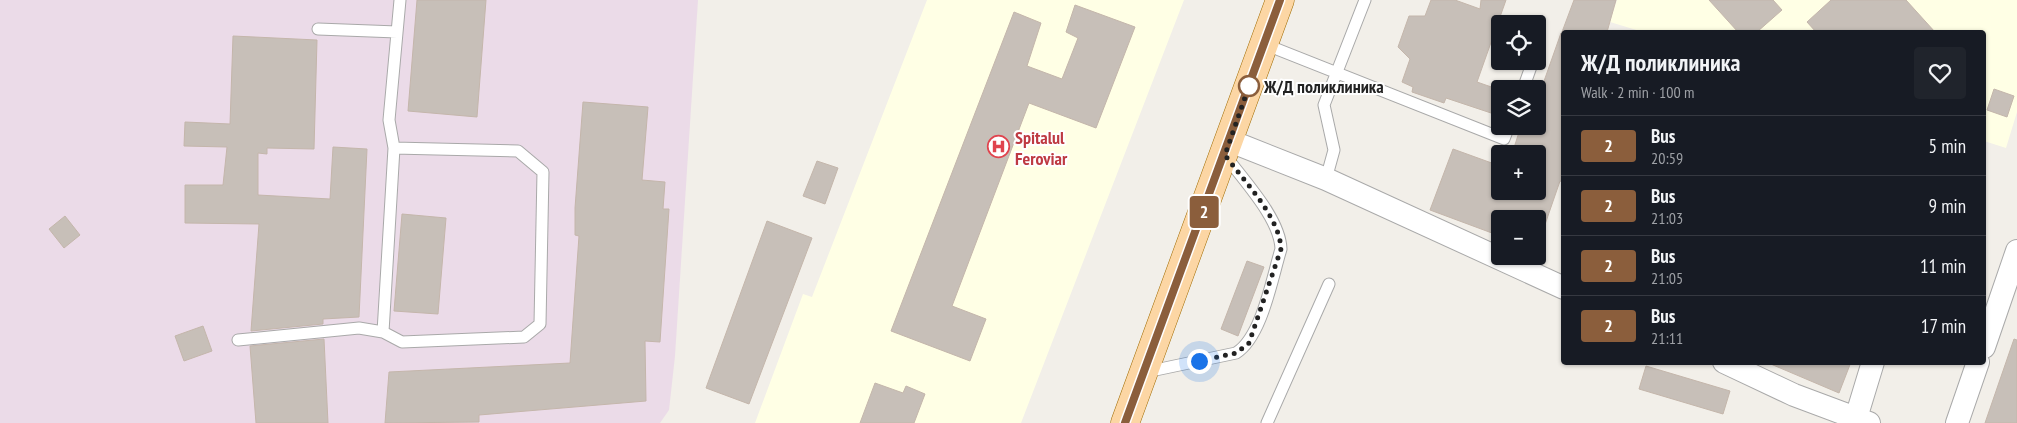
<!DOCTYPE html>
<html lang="en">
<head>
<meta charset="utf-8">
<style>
	:root { --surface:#171b24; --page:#20242c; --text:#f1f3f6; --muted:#9ea1a6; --line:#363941 }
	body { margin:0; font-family:"PT Sans Narrow",sans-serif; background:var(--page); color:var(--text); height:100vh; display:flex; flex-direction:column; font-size:19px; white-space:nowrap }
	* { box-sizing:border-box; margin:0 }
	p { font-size:16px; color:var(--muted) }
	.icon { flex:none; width:28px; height:28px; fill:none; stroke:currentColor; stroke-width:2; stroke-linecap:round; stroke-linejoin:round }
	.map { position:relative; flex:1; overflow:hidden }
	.details { position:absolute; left:1561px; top:30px; width:425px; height:335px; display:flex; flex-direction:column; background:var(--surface); border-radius:5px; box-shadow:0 1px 4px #0004 }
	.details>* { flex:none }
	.badge { padding:0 10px; border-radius:4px; font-size:18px; line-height:32px }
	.buttons { position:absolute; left:1491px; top:15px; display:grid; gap:10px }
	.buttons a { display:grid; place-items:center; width:55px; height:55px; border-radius:5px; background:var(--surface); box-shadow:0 1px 4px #0004; font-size:25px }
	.you { position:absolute; width:25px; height:25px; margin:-12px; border:4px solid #fff; border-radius:50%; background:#1a73e8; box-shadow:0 0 0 8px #1a73e833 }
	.map>.badge { position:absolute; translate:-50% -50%; box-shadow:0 0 0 2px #fff }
	.round { display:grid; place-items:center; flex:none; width:52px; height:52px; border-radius:5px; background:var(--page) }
	.overview { display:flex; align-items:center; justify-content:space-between; height:85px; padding:0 20px }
	h1 { font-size:24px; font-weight:700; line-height:38px }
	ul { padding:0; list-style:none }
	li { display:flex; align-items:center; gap:15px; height:60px; padding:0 20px; border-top:1px solid var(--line) }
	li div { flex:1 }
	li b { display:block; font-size:19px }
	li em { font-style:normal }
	li .badge { min-width:55px; font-weight:700; text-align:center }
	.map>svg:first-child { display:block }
	.industrial { fill:#ebdbe8 }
	.education { fill:#ffffe5 }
	.building { fill:#c7bfb8; stroke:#c4b6ab }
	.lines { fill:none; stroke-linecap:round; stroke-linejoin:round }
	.service-casing { stroke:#a9a9a9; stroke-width:13 }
	.minor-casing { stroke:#a9a9a9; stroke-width:24 }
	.primary-casing { stroke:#a06b00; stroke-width:29 }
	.service { stroke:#fff; stroke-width:11 }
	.minor { stroke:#fff; stroke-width:22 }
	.primary { stroke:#fcd6a4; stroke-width:28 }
	.line-casing { stroke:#fff; stroke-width:11 }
	.line { stroke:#8b5e3c; stroke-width:8 }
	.walk { stroke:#222; stroke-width:5; stroke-dasharray:0 9 }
	.stop-dot { fill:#fff; stroke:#8b5e3c; stroke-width:2.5 }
	.labels { text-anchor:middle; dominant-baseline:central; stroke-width:4; stroke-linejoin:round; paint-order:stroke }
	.stop-label { font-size:18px; font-weight:bold; fill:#222; stroke:#fff; text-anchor:start }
	.health-label { font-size:18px; font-weight:bold; fill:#be3a42; stroke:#fff; text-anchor:start }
</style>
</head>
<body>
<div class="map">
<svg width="2017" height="423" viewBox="0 0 2017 423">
	<rect width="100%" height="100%" fill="#f2efe9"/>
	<path class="industrial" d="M0 0H698L675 356 669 410 660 423H0Z"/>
	<path class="education" d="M927 0H1184L1021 423H755L803 294 812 297Z
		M1617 0H2017V112L2006 148 1984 141V32H1643L1610 22Z"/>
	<path class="building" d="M417 0H486L477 117 408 111Z
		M1431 0H1455L1480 9 1481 0H1506L1477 82 1500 90V116L1446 98 1444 103 1412 92 1413 87 1402 82 1410 59 1398 47 1409 16H1425Z
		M1574 0H1616L1607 32H1562Z
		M1709 0H1773L1782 10 1757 32H1738Z
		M1831 0H1906L1935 32H1816L1807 22Z
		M1075 5 1135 27 1096 128 1029 103 952 306 986 319 970 361 891 331 1014 12 1041 23 1027 66 1062 79 1078 38 1066 32Z
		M1561 33 1564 34V182L1560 181 1541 236H1538V219H1500V236L1430 210 1453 149 1500 166V191H1538V154H1512L1521 126H1538V81L1543 84Z
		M233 36 317 40 314 149 267 148V154L258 153V195L330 199 333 147 367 149 359 317 323 319V324L251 331 259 224 185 223V185H223L227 147 184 146 185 122 230 124Z
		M1994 89 2014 96 2007 117 1987 110Z
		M583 102 648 107 642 180 665 182 663 209H669L660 342 645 341 646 401 479 415V422L385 423 389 372 570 363 579 236 575 235V208Z
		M817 161 838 168 825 204 803 196Z
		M402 214 446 218 438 314 394 311Z
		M65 216 80 235 64 248 49 229Z
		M767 221 812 238 749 404 706 388Z
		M1247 261 1264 267 1238 336 1221 329Z
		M203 326 212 351 184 361 175 336Z
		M324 339 328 423H256L250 346Z
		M2014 339 2017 340V423H1985Z
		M1766 362H1851L1839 393Z
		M1646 366 1730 391 1723 414 1639 389Z
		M875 383 903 393 906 386 925 394 914 423H860Z"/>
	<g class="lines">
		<defs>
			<path id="service" d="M318 29 397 32
				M1264 44 1504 139 1509 126
				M1523 89 1533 61
				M394 148 518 151 543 172 540 324 524 337 402 342 383 332Z
				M394 148 389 120 400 0
				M1326 179 1334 150 1324 105 1365 0
				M238 340 359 328 383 332
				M1146 372 1236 353C1262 337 1272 278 1281 249 1280 218 1243 180 1225 155
				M1267 423 1329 284"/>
			<path id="minor" d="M1230 141 1326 179 1564 288
				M1984 347 2017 251
				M1724 362 1794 395 1869 423
				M1856 418 1873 362
				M1957 423 1978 362"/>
			<path id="primary" d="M1125 423 1280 0"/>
		</defs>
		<use href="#service" class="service-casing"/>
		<use href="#minor" class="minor-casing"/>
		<use href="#primary" class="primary-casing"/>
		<use href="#service" class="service"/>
		<use href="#minor" class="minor"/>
		<use href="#primary" class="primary"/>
	</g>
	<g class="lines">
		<defs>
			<path id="line" d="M1125 423 1280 0"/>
		</defs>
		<use href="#line" class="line-casing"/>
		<use href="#line" class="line"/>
		<path class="walk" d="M1199 361 1236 353 1249 343 1281 249C1280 217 1243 180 1225 155L1249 86"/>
	</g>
	<defs>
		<symbol id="hospital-ring" viewBox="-11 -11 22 22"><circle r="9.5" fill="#fff" stroke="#e0444e" stroke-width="1.5"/><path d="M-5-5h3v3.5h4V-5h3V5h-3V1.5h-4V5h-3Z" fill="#e0444e"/></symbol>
	</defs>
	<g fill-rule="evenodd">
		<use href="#hospital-ring" x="986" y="134" width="25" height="25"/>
	</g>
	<circle class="stop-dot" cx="1249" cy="86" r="10"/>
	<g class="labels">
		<g class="stop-label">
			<text x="1264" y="86">Ж/Д поликлиника</text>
		</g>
		<g class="health-label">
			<text x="1015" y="137">Spitalul<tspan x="1015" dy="21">Feroviar</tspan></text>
		</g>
	</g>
</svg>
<div class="buttons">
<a><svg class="icon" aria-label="locate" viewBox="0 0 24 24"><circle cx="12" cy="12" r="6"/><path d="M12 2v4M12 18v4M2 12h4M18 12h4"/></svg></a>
<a><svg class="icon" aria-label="layers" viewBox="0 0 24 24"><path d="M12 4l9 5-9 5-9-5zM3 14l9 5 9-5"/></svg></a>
<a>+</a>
<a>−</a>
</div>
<div class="you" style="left:1199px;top:361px"></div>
<b class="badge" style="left:1204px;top:212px;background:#8b5e3c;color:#fff">2</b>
<section class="details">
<div class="overview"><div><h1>Ж/Д поликлиника</h1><p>Walk · 2 min · 100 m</p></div><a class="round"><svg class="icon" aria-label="heart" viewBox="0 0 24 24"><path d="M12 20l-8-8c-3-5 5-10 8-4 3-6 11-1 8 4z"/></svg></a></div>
<ul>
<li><span class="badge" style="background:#8b5e3c;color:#fff">2</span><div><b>Bus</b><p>20:59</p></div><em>5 min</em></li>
<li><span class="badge" style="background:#8b5e3c;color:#fff">2</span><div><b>Bus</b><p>21:03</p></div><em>9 min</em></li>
<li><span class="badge" style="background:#8b5e3c;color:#fff">2</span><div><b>Bus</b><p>21:05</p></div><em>11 min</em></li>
<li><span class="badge" style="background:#8b5e3c;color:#fff">2</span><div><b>Bus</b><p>21:11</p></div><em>17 min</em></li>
</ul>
</section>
</div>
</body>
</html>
